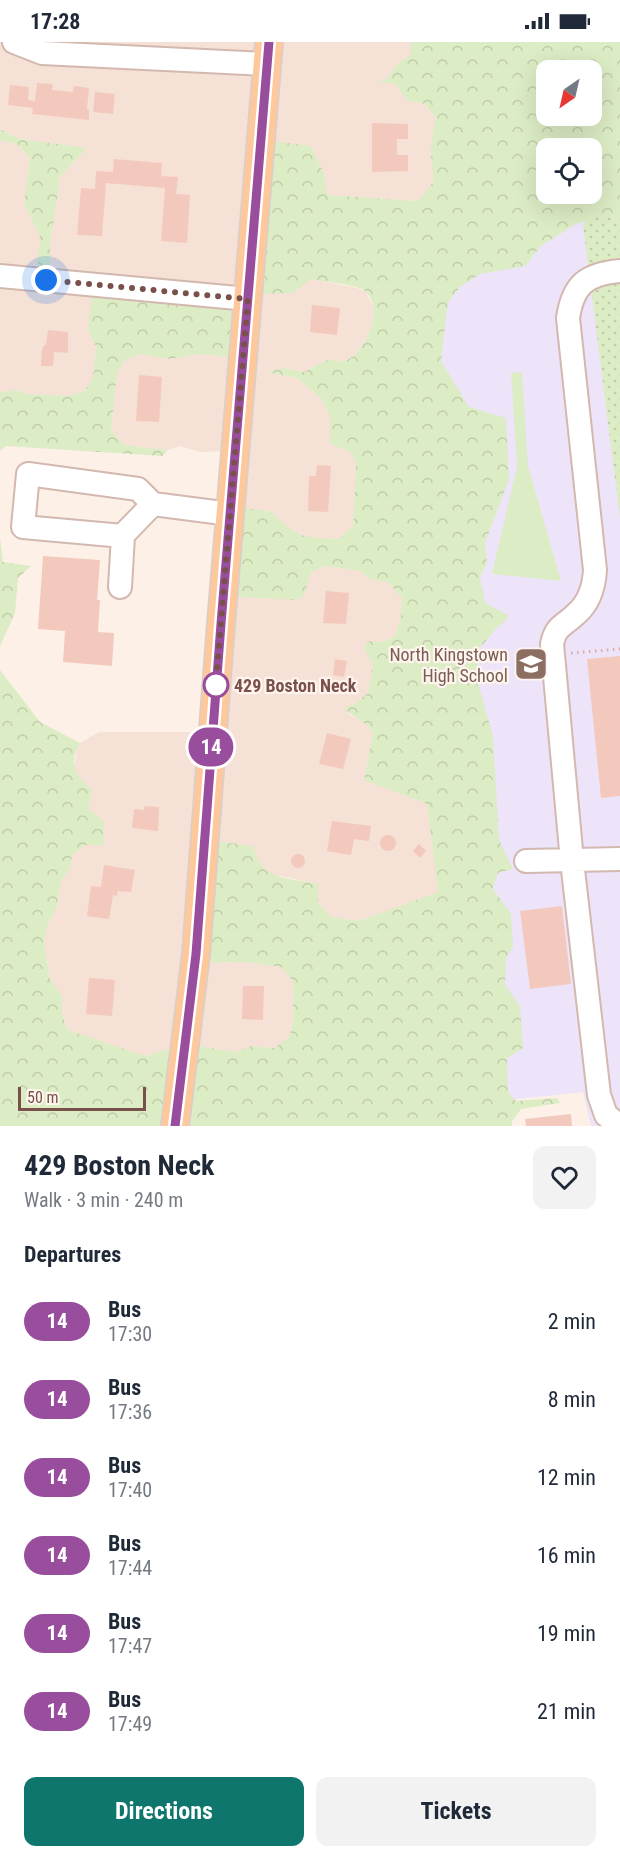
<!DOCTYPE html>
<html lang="en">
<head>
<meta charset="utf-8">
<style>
	:root { --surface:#fff; --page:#f2f2f3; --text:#1f2937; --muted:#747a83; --accent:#0f766e }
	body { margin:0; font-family:"Roboto Condensed",sans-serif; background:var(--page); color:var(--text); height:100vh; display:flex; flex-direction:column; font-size:22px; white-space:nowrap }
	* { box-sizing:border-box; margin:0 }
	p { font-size:20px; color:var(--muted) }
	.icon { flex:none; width:33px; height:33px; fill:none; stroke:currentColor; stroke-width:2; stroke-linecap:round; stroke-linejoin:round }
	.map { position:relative; height:1084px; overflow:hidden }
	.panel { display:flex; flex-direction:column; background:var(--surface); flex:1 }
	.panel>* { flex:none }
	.badge { padding:0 12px; border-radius:20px; font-size:21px; line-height:39px }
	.needle { width:39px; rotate:214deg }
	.controls { position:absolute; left:536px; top:18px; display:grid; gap:12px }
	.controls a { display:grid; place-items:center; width:66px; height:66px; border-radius:12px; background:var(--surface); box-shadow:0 6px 24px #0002; font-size:30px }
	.scale { position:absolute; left:18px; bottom:15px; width:128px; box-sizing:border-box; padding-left:6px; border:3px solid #79514a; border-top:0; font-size:16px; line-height:21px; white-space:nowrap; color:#79514a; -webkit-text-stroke:4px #fff5ee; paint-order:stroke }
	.you { position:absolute; width:30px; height:30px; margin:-15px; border:4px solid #fff; border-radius:50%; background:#1a73e8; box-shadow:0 0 0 9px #1a73e833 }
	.map>.badge { position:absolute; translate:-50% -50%; box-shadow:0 0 0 3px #fff }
	h2 { padding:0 24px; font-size:22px; line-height:54px }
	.round { display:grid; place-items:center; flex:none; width:63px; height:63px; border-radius:12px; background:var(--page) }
	.summary { display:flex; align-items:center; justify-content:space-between; height:102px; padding:0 24px }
	h1 { font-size:28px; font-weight:700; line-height:45px }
	.button { display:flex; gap:12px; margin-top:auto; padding:12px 24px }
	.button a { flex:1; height:69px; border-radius:12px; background:var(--accent); color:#fff; font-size:24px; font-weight:700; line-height:69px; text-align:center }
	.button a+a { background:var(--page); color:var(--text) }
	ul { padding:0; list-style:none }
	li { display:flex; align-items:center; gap:18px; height:78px; padding:0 24px }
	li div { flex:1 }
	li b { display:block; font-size:22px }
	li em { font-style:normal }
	li .badge { min-width:66px; font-weight:700; text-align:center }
	.status { display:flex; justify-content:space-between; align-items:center; height:42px; padding:0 30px; background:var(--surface); direction:ltr }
	.status svg { height:16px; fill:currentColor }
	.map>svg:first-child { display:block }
	.residential { fill:#f5e1d5 }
	.education { fill:#ede4fa }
	.forest { fill:url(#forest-crowns); fill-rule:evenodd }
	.park { fill:url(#park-dots) }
	.garden { fill:#dcecc4 }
	.building { fill:#f4c9bd }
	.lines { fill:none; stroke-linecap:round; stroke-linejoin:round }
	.minor-casing { stroke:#d3b8af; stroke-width:26 }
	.major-casing { stroke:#d9cecc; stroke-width:30 }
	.path { stroke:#daaba0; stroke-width:3; stroke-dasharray:1.5 4.5; stroke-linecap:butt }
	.minor { stroke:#fff; stroke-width:22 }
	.major { stroke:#fec89d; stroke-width:27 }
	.line-casing { stroke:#fff; stroke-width:14 }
	.line { stroke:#994d9d; stroke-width:9 }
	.walk { stroke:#79514a; stroke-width:6; stroke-dasharray:0 10.8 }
	.stop-dot { fill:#fff; stroke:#994d9d; stroke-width:3 }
	.labels { text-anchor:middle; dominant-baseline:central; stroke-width:4.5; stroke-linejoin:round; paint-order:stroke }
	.education-label { font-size:18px; fill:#785e54; stroke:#fff5ee; text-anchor:end }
	.stop-label { font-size:18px; font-weight:bold; fill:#79514a; stroke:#fff5ee; text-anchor:start }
</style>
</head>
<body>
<div class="status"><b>17:28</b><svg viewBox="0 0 49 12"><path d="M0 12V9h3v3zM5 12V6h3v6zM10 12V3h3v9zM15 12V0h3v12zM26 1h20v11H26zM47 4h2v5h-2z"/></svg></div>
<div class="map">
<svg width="620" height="1084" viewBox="0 0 620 1084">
	<defs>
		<pattern id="forest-crowns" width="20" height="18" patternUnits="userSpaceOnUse" patternTransform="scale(1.5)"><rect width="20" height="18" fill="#dcecc4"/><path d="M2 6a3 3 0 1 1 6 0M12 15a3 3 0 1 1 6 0" fill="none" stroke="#c0ccaa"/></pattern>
		<pattern id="park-dots" width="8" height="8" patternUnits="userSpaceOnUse" patternTransform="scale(1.5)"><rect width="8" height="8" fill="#dcecc4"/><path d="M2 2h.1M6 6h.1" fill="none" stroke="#c0ccaa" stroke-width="1.8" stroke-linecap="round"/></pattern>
	</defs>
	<rect width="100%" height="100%" fill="#fdf0e7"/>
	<path class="residential" d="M0 0H411V12L396 23 388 36 380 38 395 42 408 59 423 61 436 75 431 108 434 131 432 145 417 159 327 153 324 131 311 104 306 105 293 251 311 237 357 246 366 250 375 268 372 286 357 311 343 320 329 317 304 330 284 326 268 330 297 336 322 357 330 376V402L349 409 356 419 353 484 339 497 306 495 290 489 271 469 231 465 233 409 200 410 180 404 168 408 124 403 111 388 117 331 125 318 139 312 169 317 199 312 241 316 88 288 96 305 93 336 85 348 70 354 28 352 16 348 0 350V98L17 102 30 116 24 162 40 195 36 236 50 235V203L60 135 86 107 20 97 0 87Z
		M325 524 360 529 372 538 389 540 402 556 401 574 395 594 365 606 373 622 368 651 355 662 345 665 350 673 367 682 373 691 364 737 427 762 439 850 359 879 331 875 318 860V842L270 832 258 819 198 921 245 920 281 925 293 939V976L290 994 276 1006 251 1004 237 1010 184 1002 145 1014 68 988 62 972V954L50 937 44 899 47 884 57 866 61 839 70 826 72 814 85 803H103L88 767 93 748 78 736 74 725 77 707 80 701 99 690H210L224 554H304L311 530Z"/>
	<path class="education" d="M620 173V1084H591L583 1050 508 1058 376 194Z"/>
	<path class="forest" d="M411 0H620V176L604 174 576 182 541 204 525 224 480 232 460 245 448 260 441 319 469 365 506 376 509 438 485 501 487 521 480 535 485 561 508 573V576L496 587 480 606 476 634 493 694 499 798 513 827 498 831 493 847 511 872 513 905 506 916 505 943 520 964 523 1006 507 1016 508 1050 516 1059 557 1056 560 1061 521 1067 512 1079V1084H0V628L40 680 80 701C68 723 75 733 93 748L88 767 104 779V803H85L72 814 70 826 61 839 57 866 47 884 44 899 50 937 62 954V972L68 988 145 1014 184 1002 237 1010 251 1004 275 1006 290 994 293 976V939L281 925 245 920 198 921 206 798 253 804C263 840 286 835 318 842V860L331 875 359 879 438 850 427 762 364 738 373 691C364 676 355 679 344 665L355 662 368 651 373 622 364 606 368 599 381 600 395 594 401 574 402 556 388 540 372 538 360 529 325 524 311 530 304 554 295 558 224 554 231 465 271 469C298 497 301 495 339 497L353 484 356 419 349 409 330 402V376L322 357 297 336 267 330 284 326 304 330 329 317 343 320C348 317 355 314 358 309 371 293 382 267 366 250 358 242 323 240 311 237L293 251 250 252 265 98 311 104 324 131 327 153 417 159C442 135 431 137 431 108 431 98 434 86 436 75L423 61 408 59 395 42 379 39 388 36 396 23 411 12ZM546 28H591V74H546ZM546 106H591V152H546Z
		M0 87 20 97 87 106 60 135 50 203V235L36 236 40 195 24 162 30 116 17 102 0 98Z
		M93 246 241 257V316L199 312 169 317 139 312 125 318 117 331 111 388 124 403 168 408 162 414 6 404 0 409V350L16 348 28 352 70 354 85 348 93 336 96 305 88 288Z
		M0 496 3 520 31 524 18 536 15 571 0 604Z"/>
	<path class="park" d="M604 174 620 176V477L583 183 587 177Z"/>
	<path class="garden" d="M522 330 528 424 561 539 492 532 517 424 511 331Z"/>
	<path class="building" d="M37 41 53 42 52 48 63 49 73 50 74 44 89 46 87 67 89 68V78L32 72 33 66 8 63 10 43 29 45 28 58 35 59Z
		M95 50 115 52 113 72 93 70Z
		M372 81 408 82V97H397V113H408V129L372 130Z
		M114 117 162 121 161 134 178 135 176 152 190 153 187 201 161 199 165 146 106 141 102 194 77 193 81 146 95 147 96 129 113 130Z
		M312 263 340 266 337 293 310 290Z
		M48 288 68 290V311L54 310 53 324H41L42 308 44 303H46Z
		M139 333 162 335 159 380 136 379Z
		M317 423 331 424 328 470 308 469 309 434H316Z
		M43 514 100 518 97 558H100L98 590 114 591 112 624 63 620 65 589 38 587Z
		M326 549 349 551 346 582 323 581Z
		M620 614V754L601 756 587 617Z
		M335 617 347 619 344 635 333 633Z
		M327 691 351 697 343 727 319 722Z
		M144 764 159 765 158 789 132 786 134 767 144 768Z
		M332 779 371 784 369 799 354 797 351 813 327 809Z
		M380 801a8 8 0 1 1 16 0a8 8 0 1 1-16 0Z
		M419 802 426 809 420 816 413 809Z
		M291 819a7 7 0 1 1 14 0a7 7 0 1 1-14 0Z
		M104 823 135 828 131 850 118 849 117 854 113 853 109 877 87 874 91 844 101 845Z
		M562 864 571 942 530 947 520 869Z
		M89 936 115 938 112 974 86 972Z
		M243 944H264L263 978 242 977Z
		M571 1072 572 1084H526L525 1077Z"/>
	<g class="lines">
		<defs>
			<path id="minor" d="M14 0 42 11 268 22
				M0 234 248 257
				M122 494 153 462
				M120 545 123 494 23 485 28 432 138 447 153 462 230 472
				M526 819 620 817
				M620 1084 606 1073 599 1053 572 819 552 602C556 583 564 584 576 572 589 561 594 545 595 528L568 276C573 242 587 232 620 229"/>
			<path id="major" d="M175 1084 196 912 221 582 269 0"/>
		</defs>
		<use href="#minor" class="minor-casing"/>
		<use href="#major" class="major-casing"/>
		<path class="path" d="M571 611 620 607"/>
		<use href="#minor" class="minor"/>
		<use href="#major" class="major"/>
	</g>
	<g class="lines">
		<defs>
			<path id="line" d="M175 1084 196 912 221 582 269 0"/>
		</defs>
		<use href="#line" class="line-casing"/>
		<use href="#line" class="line"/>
		<path class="walk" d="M46 238 248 257 215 652 216 643"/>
	</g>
	<defs>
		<symbol id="school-square" viewBox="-11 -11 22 22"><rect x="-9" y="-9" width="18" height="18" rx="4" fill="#8d6e63" stroke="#fff5ee"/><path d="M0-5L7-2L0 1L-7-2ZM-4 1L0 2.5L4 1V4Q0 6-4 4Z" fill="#fff"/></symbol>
	</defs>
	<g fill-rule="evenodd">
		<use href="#school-square" x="512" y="603" width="38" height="38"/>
	</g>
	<circle class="stop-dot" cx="216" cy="643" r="12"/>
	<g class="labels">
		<g class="education-label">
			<text x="508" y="612">North Kingstown<tspan x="508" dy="21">High School</tspan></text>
		</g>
		<g class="stop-label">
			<text x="234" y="643">429 Boston Neck</text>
		</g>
	</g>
</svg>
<div class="controls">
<a><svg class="needle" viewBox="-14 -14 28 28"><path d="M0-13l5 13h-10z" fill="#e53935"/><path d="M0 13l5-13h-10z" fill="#747a83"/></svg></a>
<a><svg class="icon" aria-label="locate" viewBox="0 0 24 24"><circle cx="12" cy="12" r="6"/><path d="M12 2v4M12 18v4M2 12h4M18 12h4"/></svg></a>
</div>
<div class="scale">50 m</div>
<div class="you" style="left:46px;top:238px"></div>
<b class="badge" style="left:211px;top:705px;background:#994d9d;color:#fff">14</b>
</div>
<section class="panel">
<div class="summary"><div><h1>429 Boston Neck</h1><p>Walk · 3 min · 240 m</p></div><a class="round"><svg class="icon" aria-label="heart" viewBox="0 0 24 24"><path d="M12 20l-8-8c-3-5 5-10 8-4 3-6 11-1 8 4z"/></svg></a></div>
<h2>Departures</h2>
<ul>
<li><span class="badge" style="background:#994d9d;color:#fff">14</span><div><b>Bus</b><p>17:30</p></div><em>2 min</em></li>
<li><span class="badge" style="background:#994d9d;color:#fff">14</span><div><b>Bus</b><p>17:36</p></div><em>8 min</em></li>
<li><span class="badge" style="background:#994d9d;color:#fff">14</span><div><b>Bus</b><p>17:40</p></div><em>12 min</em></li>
<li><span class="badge" style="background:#994d9d;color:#fff">14</span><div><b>Bus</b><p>17:44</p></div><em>16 min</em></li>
<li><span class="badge" style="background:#994d9d;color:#fff">14</span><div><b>Bus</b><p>17:47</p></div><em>19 min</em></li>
<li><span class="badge" style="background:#994d9d;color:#fff">14</span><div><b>Bus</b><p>17:49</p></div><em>21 min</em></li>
</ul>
<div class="button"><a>Directions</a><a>Tickets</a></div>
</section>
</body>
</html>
